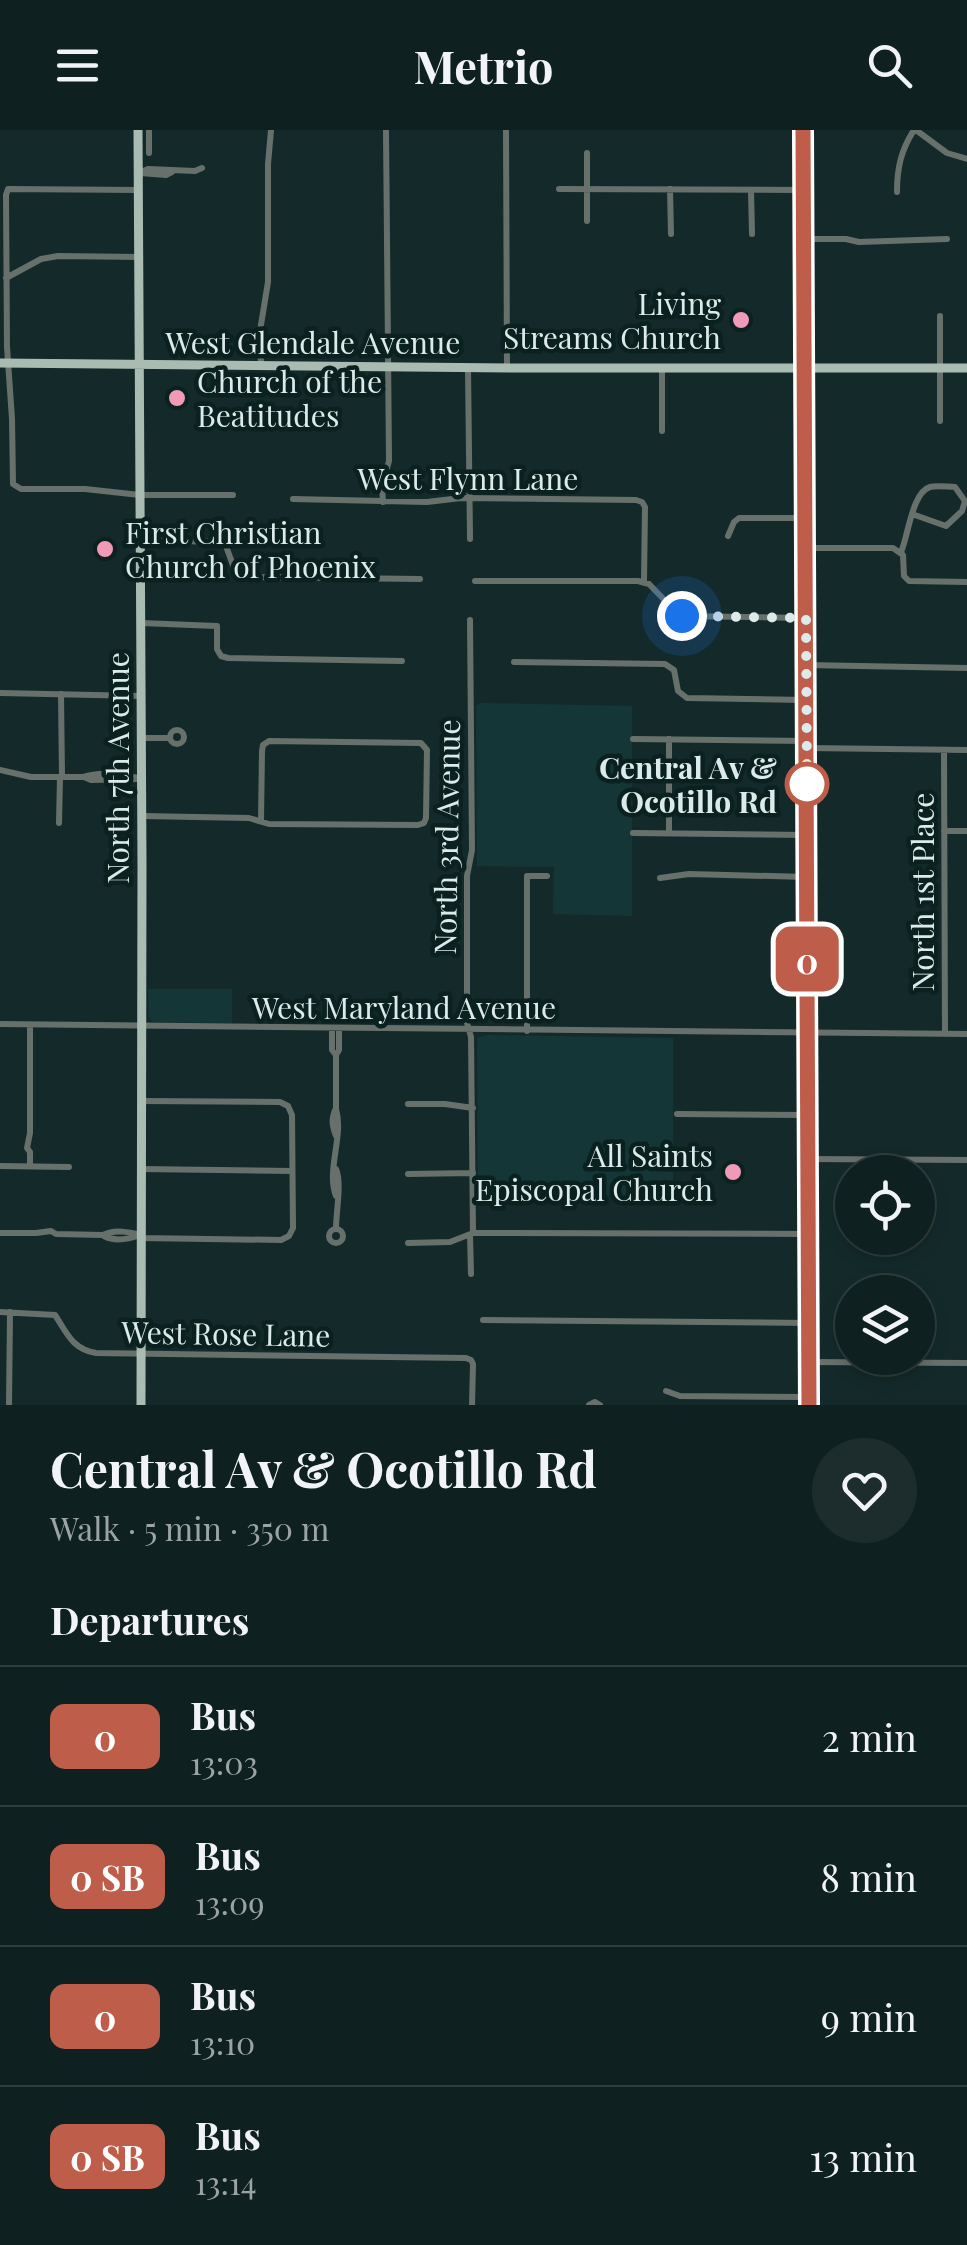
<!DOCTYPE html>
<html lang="en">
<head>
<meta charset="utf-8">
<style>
	:root { --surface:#0f2020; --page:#1d2d2d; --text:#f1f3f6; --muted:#9ba3a5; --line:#2f3e3e }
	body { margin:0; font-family:"Playfair Display",serif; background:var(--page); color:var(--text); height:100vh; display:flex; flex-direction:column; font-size:38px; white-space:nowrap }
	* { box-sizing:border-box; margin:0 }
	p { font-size:32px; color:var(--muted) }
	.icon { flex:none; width:55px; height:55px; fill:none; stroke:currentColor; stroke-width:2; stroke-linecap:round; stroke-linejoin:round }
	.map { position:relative; height:1275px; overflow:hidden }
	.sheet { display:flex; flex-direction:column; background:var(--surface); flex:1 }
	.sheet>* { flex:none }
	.badge { padding:0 20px; border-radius:15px; font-size:35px; line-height:65px }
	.fabs { position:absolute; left:835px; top:1025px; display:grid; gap:20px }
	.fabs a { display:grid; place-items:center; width:100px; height:100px; border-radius:50%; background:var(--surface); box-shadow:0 5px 15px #0003,0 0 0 2px var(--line); font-size:50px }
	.you { position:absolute; width:50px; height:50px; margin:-25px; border:8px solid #fff; border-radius:50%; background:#1a73e8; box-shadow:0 0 0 15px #1a73e833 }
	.map>.badge { position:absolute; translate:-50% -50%; box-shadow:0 0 0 5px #fff }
	h2 { padding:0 50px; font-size:38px; line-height:90px }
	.round { display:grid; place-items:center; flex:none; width:105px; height:105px; border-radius:52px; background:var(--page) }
	.head { display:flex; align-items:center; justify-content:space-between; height:170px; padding:0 50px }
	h1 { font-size:48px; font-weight:700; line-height:75px }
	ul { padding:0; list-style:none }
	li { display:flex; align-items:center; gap:30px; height:140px; padding:0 50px; border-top:2px solid var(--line) }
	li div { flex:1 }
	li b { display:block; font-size:38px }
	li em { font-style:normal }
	li .badge { min-width:110px; font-weight:700; text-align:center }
	header { display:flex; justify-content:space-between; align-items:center; height:130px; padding:0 50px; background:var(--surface); font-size:45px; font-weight:700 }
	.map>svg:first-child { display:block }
	.built { fill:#153636 }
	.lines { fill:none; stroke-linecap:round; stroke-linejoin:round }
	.minor { stroke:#68706c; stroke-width:6 }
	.major { stroke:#aabcb1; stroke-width:9 }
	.line-casing { stroke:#fff; stroke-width:22 }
	.line { stroke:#be5d49; stroke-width:15 }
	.walk { stroke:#dceae9; stroke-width:10; stroke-dasharray:0 18 }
	.poi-dot { fill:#f09ab7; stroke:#0a2120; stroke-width:4 }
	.stop-dot { fill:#fff; stroke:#be5d49; stroke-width:5 }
	.labels { text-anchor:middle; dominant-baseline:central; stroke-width:9; stroke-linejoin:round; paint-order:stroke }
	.poi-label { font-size:30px; fill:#dceae9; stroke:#0a2120; text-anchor:end }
	.street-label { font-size:30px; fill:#dceae9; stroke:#0a2120 }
	.stop-label { font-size:30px; font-weight:bold; fill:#dceae9; stroke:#0a2120; text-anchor:end }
</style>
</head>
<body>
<header><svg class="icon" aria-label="menu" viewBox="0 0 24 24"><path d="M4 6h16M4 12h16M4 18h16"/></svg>Metrio<svg class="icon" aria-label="search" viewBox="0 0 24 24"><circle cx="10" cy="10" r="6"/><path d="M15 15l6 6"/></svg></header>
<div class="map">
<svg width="967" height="1275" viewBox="0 0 967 1275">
	<rect width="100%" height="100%" fill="#142a2a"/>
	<path class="built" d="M480 573 632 576V786L553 784 554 737 477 736 476 576Z
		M148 859H232V893L153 892 149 888Z
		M487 905 673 908V1066L478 1063 477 910 479 907Z"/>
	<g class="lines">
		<path class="minor" d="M506 0 507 238
			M916 0 947 23 967 29
			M149 23V0
			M587 23V91
			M139 43 148 39 195 41 202 38
			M140 43 166 45 172 42
			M559 59 803 60
			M670 59 671 104
			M139 60 8 59 6 65 7 217 12 289 13 354 21 359H85L140 365H233
			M751 60 752 104
			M897 62C897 38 901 20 914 0
			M804 109H846L859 112 947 109
			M6 148 41 129 58 126 139 127
			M940 186V291
			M261 236 260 201 268 152V34L271 0
			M468 237 470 409
			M662 301V238
			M293 369 427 372 461 368 636 370 642 372 645 377 644 452
			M383 372 382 356 389 331 386 0
			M728 406 734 392 739 388H806
			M141 410 220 412 226 416 234 438 240 445 247 447 420 449
			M806 418H893L903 425 904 446 909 451 967 452
			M901 422C908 407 912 362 930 357 937 355 948 357 955 357L965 371 962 381 946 396 912 384
			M475 451H638L649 454 680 486 805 488
			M470 490 472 720 467 746V893L471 907 473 1103
			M141 493 217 496V519L221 526 228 528 402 531
			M514 532 665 534 674 540 678 561 687 568 805 570
			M806 535 967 538
			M0 563 141 566
			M61 564 62 647
			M170 607a7 7 0 1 1 14 0a7 7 0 1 1-14 0Z
			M141 608H170
			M633 609 807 611
			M807 618 967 620
			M944 620 945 904
			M0 640 31 647H83C100 641 124 644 142 649
			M84 647 91 650 136 649
			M142 686 249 688 269 694 418 695 424 693 426 688 427 620 421 613 269 611 263 615 262 621 261 691
			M59 693 60 647
			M944 701H967
			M633 703 806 705
			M669 703V609
			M660 748 689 744 807 747
			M0 894 967 904
			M30 895V1003L27 1018 30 1022V1036
			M332 899V920L336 925
			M527 901V746H547
			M408 974H445L473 978
			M677 984 808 985
			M336 1006C332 996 331 988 336 978V925L339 920V899
			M808 1029 967 1030
			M0 1036 69 1037
			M142 1039 292 1041
			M336 1039C342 1053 336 1081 336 1099
			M408 1044 473 1043
			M336 1066C326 1040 344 1006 336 979
			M329 1106a7 7 0 1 1 14 0a7 7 0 1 1-14 0Z
			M0 1103H36L51 1101 56 1104 103 1105C115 1099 129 1102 141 1105
			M473 1103 809 1104
			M470 1105 471 1144
			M104 1106C115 1112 129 1109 140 1105
			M141 1108 281 1110 289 1106 293 1098 292 985 288 976 280 972 142 971
			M408 1113 450 1112 473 1103
			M0 1182 55 1185C67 1203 72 1219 96 1223L466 1228 471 1230 473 1234 472 1275
			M483 1190 808 1193
			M809 1232 967 1233
			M666 1261 680 1266 809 1267
			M9 1275 10 1182
			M589 1275 595 1272 600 1275"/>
		<path class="major" d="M138 0 142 734 141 1275
			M803 0 809 1275
			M0 233 517 238H967"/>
	</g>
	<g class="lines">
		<defs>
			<path id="line" d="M803 0 809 1275"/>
		</defs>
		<use href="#line" class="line-casing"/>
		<use href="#line" class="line"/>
		<path class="walk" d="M682 486 806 488 807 654"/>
	</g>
	<g class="poi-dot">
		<circle cx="741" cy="190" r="10"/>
		<circle cx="177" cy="268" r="10"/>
		<circle cx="105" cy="419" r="10"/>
		<circle cx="733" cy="1042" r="10"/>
	</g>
	<circle class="stop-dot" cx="807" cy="654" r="20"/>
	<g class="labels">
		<g class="poi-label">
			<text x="721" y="173">Living<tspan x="721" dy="34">Streams Church</tspan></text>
			<text x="197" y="251" text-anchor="start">Church of the<tspan x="197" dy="34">Beatitudes</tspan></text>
			<text x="125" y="402" text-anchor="start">First Christian<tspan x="125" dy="34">Church of Phoenix</tspan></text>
			<text x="713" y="1025">All Saints<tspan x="713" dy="34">Episcopal Church</tspan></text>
		</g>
		<g class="street-label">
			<text x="313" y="212">West Glendale Avenue</text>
			<text x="468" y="348">West Flynn Lane</text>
			<text transform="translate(117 638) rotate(-90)">North 7th Avenue</text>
			<text transform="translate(446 707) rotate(-89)">North 3rd Avenue</text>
			<text transform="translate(922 762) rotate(-90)">North 1st Place</text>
			<text x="404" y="877">West Maryland Avenue</text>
			<text transform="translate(226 1203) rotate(1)">West Rose Lane</text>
		</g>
		<g class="stop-label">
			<text x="777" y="637">Central Av &amp;<tspan x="777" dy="34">Ocotillo Rd</tspan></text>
		</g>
	</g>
</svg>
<div class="fabs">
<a><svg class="icon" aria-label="locate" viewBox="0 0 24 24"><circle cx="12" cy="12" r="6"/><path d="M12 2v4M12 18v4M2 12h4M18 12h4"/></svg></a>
<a><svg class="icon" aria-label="layers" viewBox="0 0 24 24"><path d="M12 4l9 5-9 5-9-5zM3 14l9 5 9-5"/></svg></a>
</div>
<div class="you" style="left:682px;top:486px"></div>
<b class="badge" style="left:807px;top:829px;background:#be5d49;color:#fff">0</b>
</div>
<section class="sheet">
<div class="head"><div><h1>Central Av &amp; Ocotillo Rd</h1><p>Walk · 5 min · 350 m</p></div><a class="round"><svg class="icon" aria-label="heart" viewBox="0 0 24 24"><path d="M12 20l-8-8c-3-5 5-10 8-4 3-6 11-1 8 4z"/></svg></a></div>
<h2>Departures</h2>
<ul>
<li><span class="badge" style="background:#be5d49;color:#fff">0</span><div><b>Bus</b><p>13:03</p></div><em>2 min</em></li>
<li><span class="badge" style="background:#be5d49;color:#fff">0 SB</span><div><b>Bus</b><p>13:09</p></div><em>8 min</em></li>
<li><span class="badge" style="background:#be5d49;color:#fff">0</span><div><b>Bus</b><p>13:10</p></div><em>9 min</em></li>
<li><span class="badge" style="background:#be5d49;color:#fff">0 SB</span><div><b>Bus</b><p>13:14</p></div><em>13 min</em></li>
</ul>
</section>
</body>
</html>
